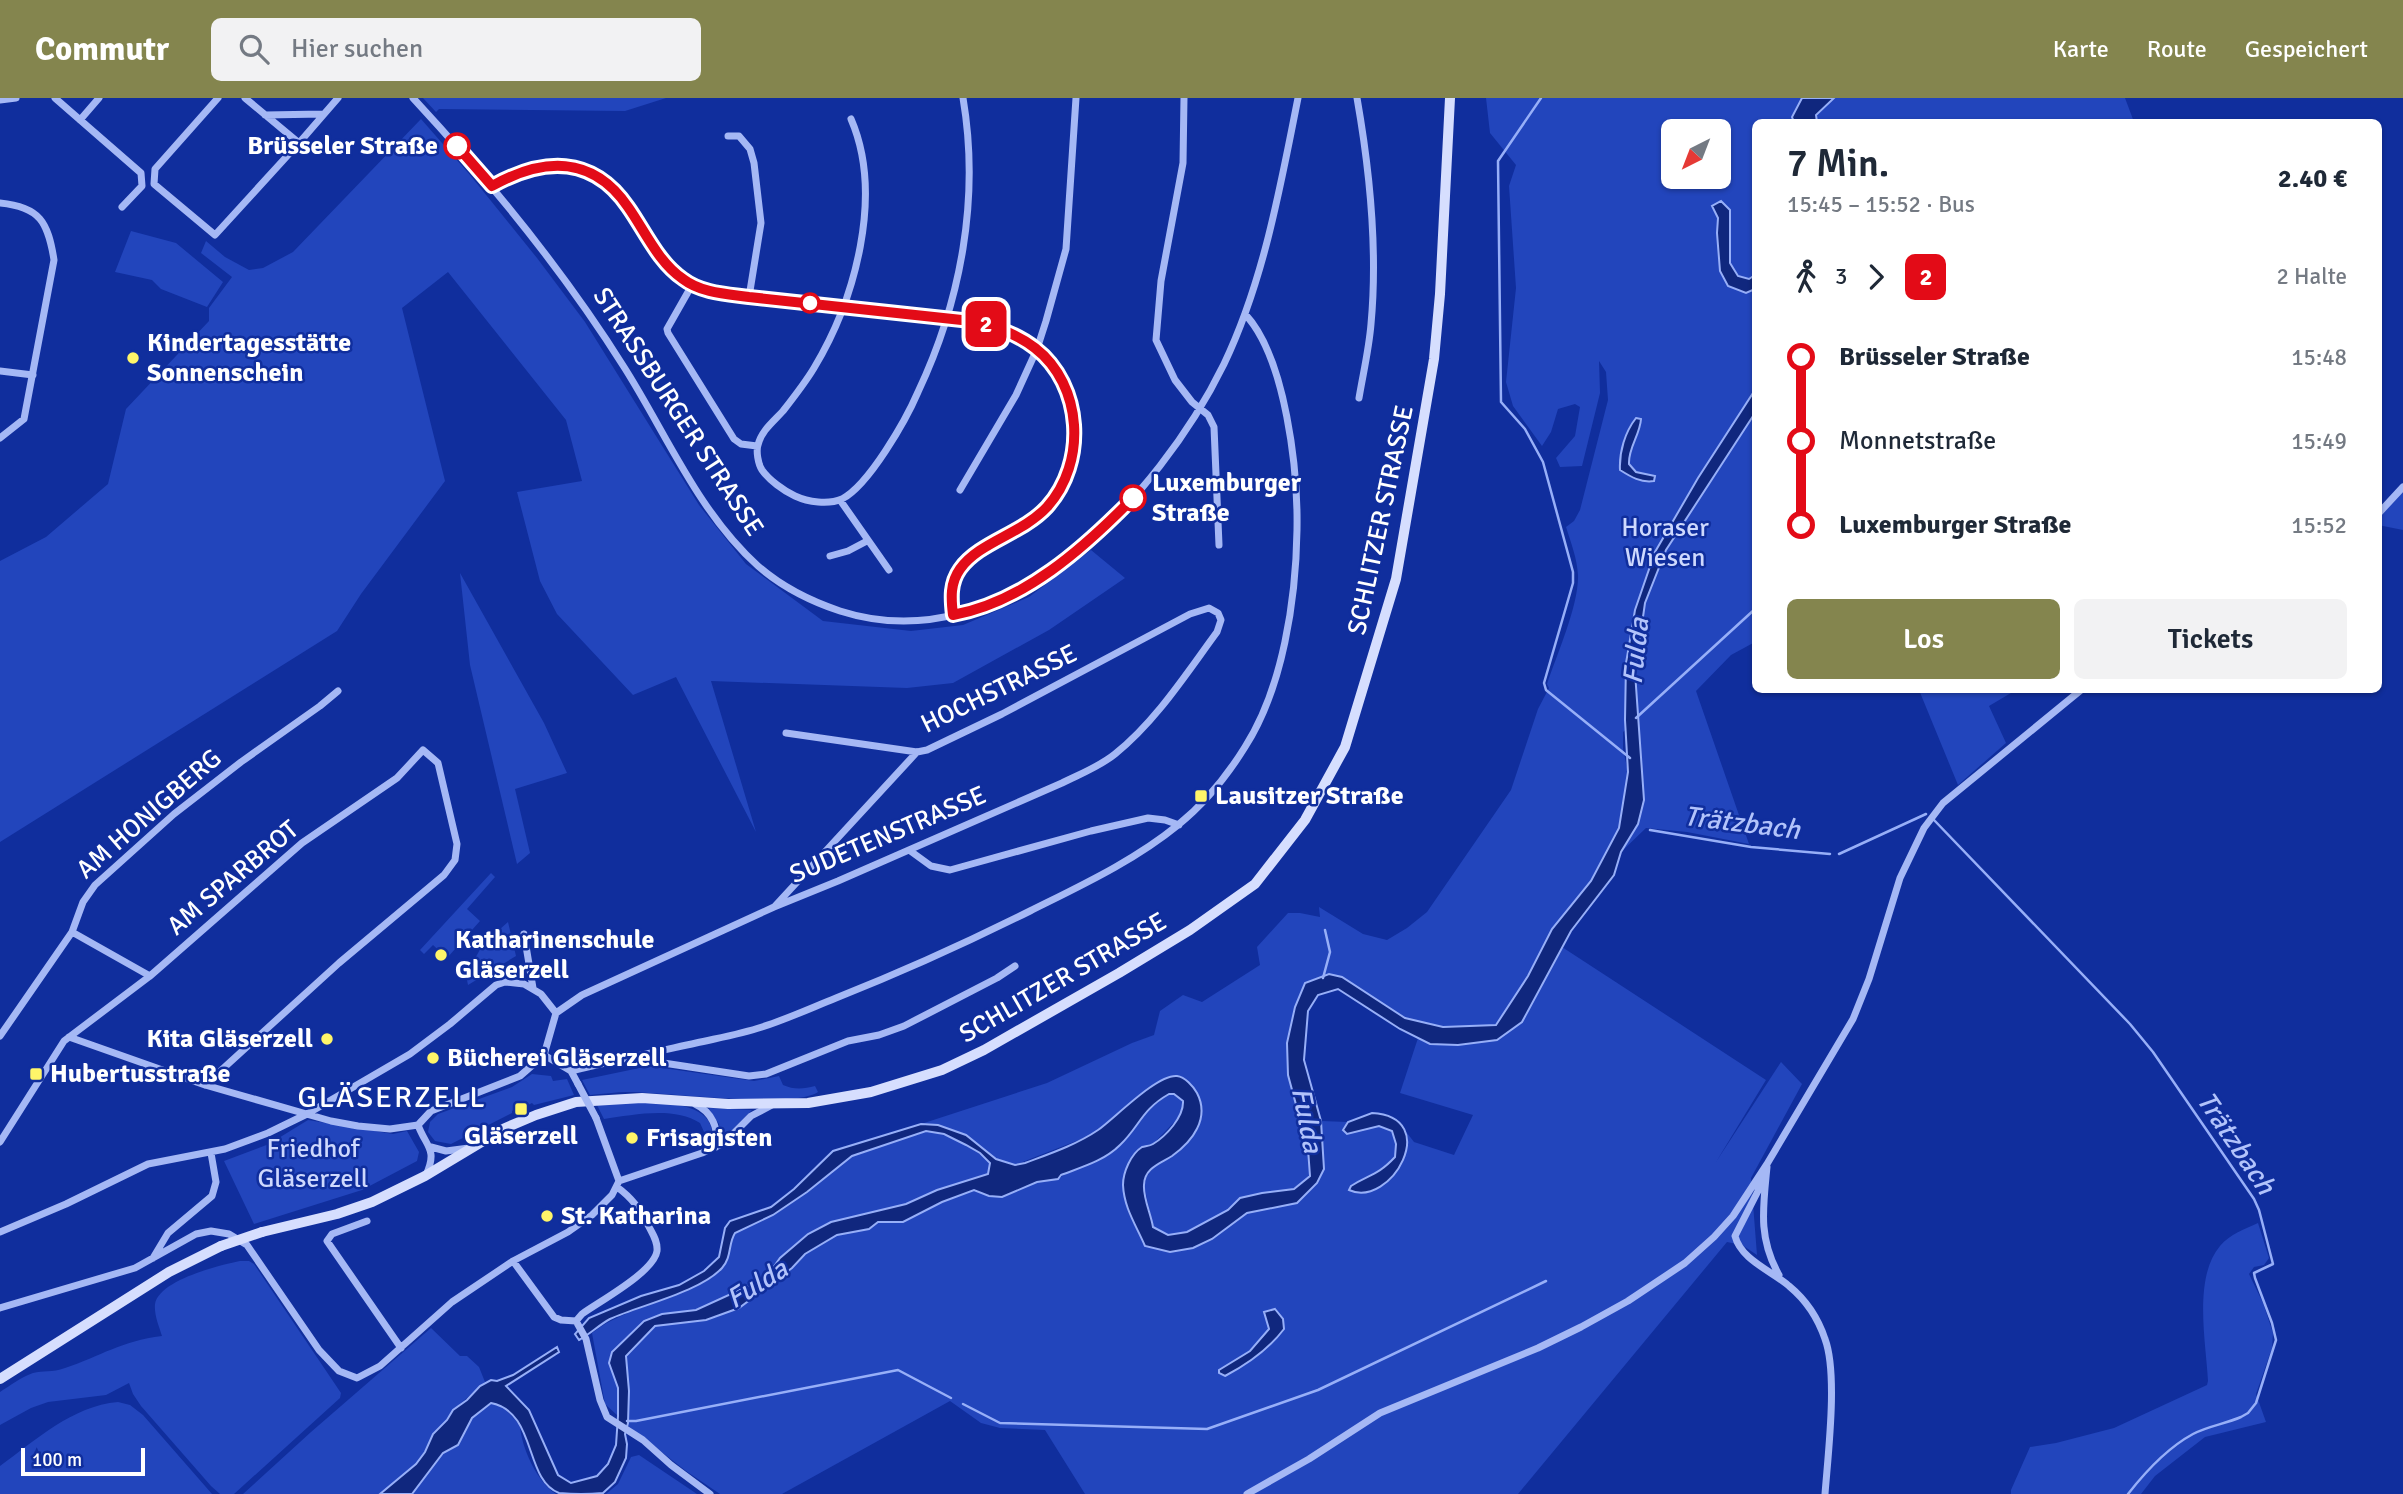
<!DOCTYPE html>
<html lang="de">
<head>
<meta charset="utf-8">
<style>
	:root { --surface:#fff; --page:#f2f2f3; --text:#1f2937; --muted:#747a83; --accent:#84854e }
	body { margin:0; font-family:Signika,sans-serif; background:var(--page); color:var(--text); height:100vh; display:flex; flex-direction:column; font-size:26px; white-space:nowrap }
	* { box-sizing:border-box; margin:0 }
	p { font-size:23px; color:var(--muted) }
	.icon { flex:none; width:38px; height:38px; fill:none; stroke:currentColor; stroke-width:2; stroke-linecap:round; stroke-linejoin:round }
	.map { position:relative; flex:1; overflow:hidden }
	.drawer { position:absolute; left:1752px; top:21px; width:630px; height:574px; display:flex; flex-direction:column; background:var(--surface); border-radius:10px; box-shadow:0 2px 5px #0004 }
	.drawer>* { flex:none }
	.badge { padding:0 14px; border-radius:10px; font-size:24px; line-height:46px }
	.needle { width:46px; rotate:222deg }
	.fabs { position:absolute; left:1661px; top:21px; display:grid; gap:14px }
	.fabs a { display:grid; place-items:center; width:70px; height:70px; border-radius:10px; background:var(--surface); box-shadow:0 2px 5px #0004; font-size:35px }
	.scale { position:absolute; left:21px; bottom:18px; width:124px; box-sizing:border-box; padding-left:7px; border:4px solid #fff; border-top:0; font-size:19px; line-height:24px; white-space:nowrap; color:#fff; -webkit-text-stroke:5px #102e9d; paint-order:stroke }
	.map>.badge { position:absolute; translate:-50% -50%; box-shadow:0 0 0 4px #fff }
	.legs { display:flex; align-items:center; gap:10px; height:77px; padding:0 35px; font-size:23px }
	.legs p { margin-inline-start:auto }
	.overview { display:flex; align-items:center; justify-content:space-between; height:119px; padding:0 35px }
	h1 { font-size:38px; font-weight:600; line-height:52px }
	.primary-button { display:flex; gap:14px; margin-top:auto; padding:14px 35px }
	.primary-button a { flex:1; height:80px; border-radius:10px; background:var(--accent); color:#fff; font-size:28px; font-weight:600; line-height:80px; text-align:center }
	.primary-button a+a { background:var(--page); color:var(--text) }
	ul { padding:0 35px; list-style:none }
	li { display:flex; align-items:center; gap:24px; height:84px; font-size:26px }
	li i { display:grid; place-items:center; width:10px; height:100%; margin:0 9px; background:currentColor }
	li i::after { content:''; width:18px; height:18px; margin:-9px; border:5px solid; border-radius:50%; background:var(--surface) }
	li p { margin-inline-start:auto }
	li:first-child i { background:linear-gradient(#0000 50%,currentColor 0) }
	li:last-child i { background:linear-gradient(currentColor 50%,#0000 0) }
	header { display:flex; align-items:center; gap:42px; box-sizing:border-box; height:98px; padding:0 35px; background:var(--accent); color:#fff }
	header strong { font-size:33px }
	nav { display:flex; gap:38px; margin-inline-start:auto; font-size:24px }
	.search { width:490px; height:63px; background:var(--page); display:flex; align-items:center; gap:18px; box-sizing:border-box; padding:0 24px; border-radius:10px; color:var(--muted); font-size:26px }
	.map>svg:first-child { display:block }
	.green { fill:#2245bc; fill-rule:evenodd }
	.water { fill:#10277e; stroke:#97aff8; stroke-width:2 }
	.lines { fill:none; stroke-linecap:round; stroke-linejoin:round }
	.stream { stroke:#97aff8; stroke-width:2.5 }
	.street { stroke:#a5b8f5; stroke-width:7 }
	.secondary { stroke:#d6defe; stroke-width:10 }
	.street-bridge { stroke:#a5b8f5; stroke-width:7 }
	.secondary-bridge { stroke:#d6defe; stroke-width:10 }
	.line-1-casing { stroke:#fff; stroke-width:16 }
	.line-1 { stroke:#e30b17; stroke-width:10 }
	.stop-1-dot { fill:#fff; stroke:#e30b17; stroke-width:3.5 }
	.poi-dot { fill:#fff569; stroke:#102e9d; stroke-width:2.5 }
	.labels { text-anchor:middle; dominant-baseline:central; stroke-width:5; stroke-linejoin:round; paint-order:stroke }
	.stop-label { font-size:26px; font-weight:bold; fill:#fff; stroke:#102e9d; text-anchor:end }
	.poi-label { font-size:26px; font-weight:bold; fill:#fff; stroke:#102e9d; text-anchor:start }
	.street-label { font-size:26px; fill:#fff; stroke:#102e9d }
	.park-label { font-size:26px; fill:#ced9fe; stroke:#102e9d }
	.water-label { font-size:28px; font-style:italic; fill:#b2c3fb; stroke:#102e9d }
	.quarter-label { font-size:30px; letter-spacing:2px; fill:#fff; stroke:#102e9d }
</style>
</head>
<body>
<header>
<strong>Commutr</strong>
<div class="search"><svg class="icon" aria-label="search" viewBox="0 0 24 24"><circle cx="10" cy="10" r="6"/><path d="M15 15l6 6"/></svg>Hier suchen</div>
<nav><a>Karte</a><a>Route</a><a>Gespeichert</a></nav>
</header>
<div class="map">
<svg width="2403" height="1396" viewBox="0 0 2403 1396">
	<rect width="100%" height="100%" fill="#102e9d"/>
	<path class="green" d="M423 0H666L625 13 439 11 436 14Z
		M1486 0H2125L2134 24H1755V544L1731 557 1696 593 1749 746 1687 734 1646 730 1621 754 1638 726 1639 647 1637 622 1623 634V651L1628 674 1619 730 1591 783 1552 831 1528 878 1496 927 1443 929 1405 920 1342 879 1329 876 1305 885 1295 909 1287 945 1288 977 1308 1051 1310 1078 1293 1091 1262 1095 1236 1103 1228 1112 1187 1134 1168 1137 1153 1129 1144 1087 1147 1078 1158 1064 1172 1058 1199 1030 1189 985 1131 1004 1097 1033 1084 1040 1015 1067 996 1061 966 1037 938 1027 921 1026 1047 985 1132 945 1154 937 1160 913 1183 897 1202 904 1260 867 1257 849 1288 815H1300L1320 819 1319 809 1363 836 1387 842 1407 830 1427 814 1511 692 1538 611 1549 590 1547 586C1557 556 1579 507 1578 477 1577 460 1571 445 1566 429L1574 423 1580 412 1608 302 1606 274 1599 263 1600 295 1582 368 1560 369 1556 360 1575 338 1580 309 1575 306 1558 311 1551 334 1542 348 1513 308 1506 284 1516 190 1509 88 1516 67 1490 35ZM1673 33H1718V79H1673Z
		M421 21 470 77 537 160 585 224 699 407 746 466 823 523 911 533 963 527 1029 499 1091 452 1125 480 1049 532 953 585 907 590 711 583 756 734 676 579 633 597 557 516 540 483 517 394 582 383 566 322 448 174 402 210 445 383 361 496 337 533 0 744V463L46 439 108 386 126 311 209 223V210L232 179 201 155 206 143 225 159 249 172 263 170 293 154Z
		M131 133 176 145 223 184 207 209 161 191 152 182 115 174Z
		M2403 394V432L2378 427V421Z
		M460 475 544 625 567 675 515 691 530 755 517 766 470 567Z
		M1919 592H2016L1989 608 2006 645 1958 687Z
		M491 775 495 779 467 811 480 823 447 860 433 847 424 856 420 852Z
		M508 824 516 858 468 887 466 877 483 846Z
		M1562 849 1766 982 1716 1064 1781 964 1802 986 1751 1080 1757 1157 1742 1147 1727 1144 1518 1396H1085L1045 1332 1000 1330 981 1325 950 1303 782 1396H720L686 1373 627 1327 629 1293 626 1258 655 1228 706 1222 759 1197 792 1170 805 1156 837 1137 869 1131 878 1124H903L942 1104 974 1092 989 1098 1002 1099 1037 1084 1058 1081 1134 1030 1145 1014 1169 996H1174L1183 1003 1181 1017 1152 1047 1143 1049 1130 1063 1125 1074 1123 1085 1129 1116 1145 1148 1170 1154 1193 1150 1212 1141 1247 1115 1297 1105 1324 1071 1321 1023 1348 1024 1343 1032 1379 1028 1392 1033 1396 1046 1395 1059 1375 1078 1360 1082H1388L1407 1041 1400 1026 1414 1044 1454 1057 1473 1017 1400 995 1418 940 1430 946 1522 924Z
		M649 968 754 983 779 978 783 987C794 992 804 991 815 988L818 994C794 1011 664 994 628 994 616 994 603 996 590 997L582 982Z
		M532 976 551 978 553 983 567 981 574 997 534 1007 532 1005 524 1009 522 1007 512 1013V1015L451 1046 435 1043 428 1034 430 1024 438 1016 512 989Z
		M617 1005C645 1005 716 998 712 1040L705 1049V1036L700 1025C674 1008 633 1017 604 1021L597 1007Z
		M709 1011 710 1010 752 1012 721 1043 719 1026Z
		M308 1022 393 1036 407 1033 419 1054 417 1063 362 1092 254 1126 224 1063 269 1046Z
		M926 1033C950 1037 972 1047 990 1064L988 1076 937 1092 906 1106 831 1124 808 1135 780 1160 766 1180 696 1212 662 1216 612 1254 609 1265 618 1290V1318L605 1306 592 1235C628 1206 693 1201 722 1170 732 1160 728 1146 735 1135L773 1117 807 1094 852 1058Z
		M2258 1125 2269 1160 2264 1167 2254 1169 2249 1176 2263 1205 2273 1235 2272 1250 2256 1296 2266 1324 2205 1339 2155 1378 2141 1396H2011V1392L2030 1349 2056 1345 2114 1330 2207 1287 2208 1283C2206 1244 2193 1180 2220 1148 2230 1136 2245 1131 2258 1125Z
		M240 1163H249L254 1166 341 1295 340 1300 234 1396H220L211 1388 141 1308 133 1296 129 1285 106 1297 48 1304 31 1310 0 1327V1294C11 1287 21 1279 33 1275 43 1272 52 1275 65 1270 101 1258 121 1243 162 1238 159 1228 154 1217 155 1206 159 1182 220 1167 240 1163Z
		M431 1230 460 1258H467L479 1269 485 1284 453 1312 447 1322 433 1336 425 1354 416 1366 380 1396H243L311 1334Z
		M118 1304 130 1307 143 1317 212 1396H0V1368C36 1342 72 1308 118 1304Z
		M491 1305 503 1309 520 1327C521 1349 537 1384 556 1396H412L443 1355 458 1347 472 1320Z
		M639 1357 697 1396H606L618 1386 631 1359Z"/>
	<path class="water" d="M1802 0H1834L1816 17 1817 24H1794L1792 19Z
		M1721 103 1730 112V165L1738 178 1749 181 1755 177V191L1746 195 1728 188 1720 173 1717 135 1718 120 1712 108Z
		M1755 292V315L1666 452 1645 505 1635 574 1644 702 1638 726 1621 754 1614 777 1571 833 1522 924 1497 942 1458 947 1430 946 1400 931 1338 891 1318 897 1308 913 1304 962 1321 1023 1324 1071 1317 1085 1297 1105 1247 1115 1212 1141 1193 1150 1170 1154 1145 1148C1136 1127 1124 1110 1123 1087 1123 1074 1131 1056 1142 1049 1146 1048 1150 1048 1153 1046 1166 1038 1184 1019 1183 1003L1174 996H1169C1141 1012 1140 1028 1120 1047 1104 1063 1082 1069 1061 1077L1058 1081 1037 1084 1002 1099 989 1098 974 1092 942 1104 903 1124H878L869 1131 837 1137 805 1156 792 1170 739 1210 706 1222 655 1228 626 1258 629 1293 628 1325 625 1336 627 1346 626 1360 615 1384 603 1395C591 1396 571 1396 559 1395 524 1382 537 1314 491 1305L472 1320 458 1347 443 1355 412 1396H380L416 1366 425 1354 433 1336 447 1322 453 1312 467 1302 480 1288 491 1282 497 1283 513 1277 557 1249 559 1254 506 1288 529 1312 558 1377 571 1385 597 1378 608 1366 616 1347 618 1318V1290L609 1265 612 1254 644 1223 662 1216 696 1212 766 1180 780 1160 808 1136 831 1124 906 1106 937 1092 988 1076 990 1065 980 1055 966 1047 944 1036 926 1033 852 1058 807 1094 773 1117 735 1135C728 1146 732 1159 722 1170 700 1194 641 1207 610 1221 599 1227 590 1236 579 1242L575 1236 589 1220 641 1198 679 1187 704 1173 719 1159 725 1130 730 1123 771 1109 794 1091 833 1053 921 1026 938 1027 966 1037 996 1061 1015 1067 1025 1065C1049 1056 1076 1047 1098 1032 1115 1020 1157 976 1177 978 1185 979 1193 988 1197 995 1210 1020 1193 1043 1172 1058 1161 1065 1144 1070 1144 1087 1143 1100 1151 1116 1153 1129L1168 1137 1187 1134 1228 1112 1240 1100 1262 1095 1294 1091 1310 1078 1308 1051 1288 977 1287 945 1295 909 1305 885 1329 876 1342 879 1405 920 1443 929 1496 927 1528 878 1552 831 1591 783 1619 730 1628 674 1625 622 1626 565 1635 512 1655 454 1698 380Z
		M1636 320 1641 321C1640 337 1628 350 1629 366L1636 374 1655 378 1654 383C1641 385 1631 379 1620 372 1619 354 1625 334 1636 320Z
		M1372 1015C1443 1019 1391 1111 1349 1092L1351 1088C1370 1076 1377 1078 1395 1059L1396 1046 1392 1033 1379 1028 1347 1036 1343 1032 1348 1024Z
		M1275 1211 1283 1221 1284 1231C1268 1252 1248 1266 1225 1278L1219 1275V1272L1250 1253 1269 1231 1264 1214Z"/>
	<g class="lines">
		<path class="stream" d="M1541 0 1498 63 1501 304 1525 331 1543 364 1573 474V485L1544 585 1546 592 1630 660
			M1636 620 1755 511
			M1934 722 2130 926 2153 954 2254 1101 2259 1112 2273 1166 2254 1175 2255 1180 2272 1225 2276 1242 2256 1305 2248 1315 2241 1319C2225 1326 2208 1328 2193 1336 2167 1350 2146 1373 2128 1396
			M1650 732 1751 749 1830 756
			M1839 756 1926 716
			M1323 880 1330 854 1325 832
			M963 1306 1000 1325 1207 1331 1318 1292 1546 1183
			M627 1323H636L898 1272 951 1300"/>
		<path class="street" d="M55 0 141 75 142 88 122 109
			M218 0 155 71 154 86 215 137 299 45
			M245 0 299 45 338 0
			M413 0C491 84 563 172 624 269 666 335 698 414 758 468 782 489 810 503 840 513 1005 566 1159 399 1224 266 1264 182 1280 90 1298 0
			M1184 0 1183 65 1161 183 1156 242 1175 282 1192 304 1208 317 1214 329 1219 447
			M1357 0C1370 74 1378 151 1371 226 1369 251 1363 276 1359 300
			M0 2 16 0
			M265 17 323 16
			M851 21C884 97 855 202 814 270 805 285 794 299 783 313 774 323 761 333 758 347 756 353 758 366 762 372 769 382 784 393 795 398 808 404 828 407 842 401 869 387 906 322 918 294 961 203 980 100 963 0
			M80 22 99 0
			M728 38H739L750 51 754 65 761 125 749 199
			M492 88C570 44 605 72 648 140 661 159 674 181 696 188 728 199 763 200 796 204 854 210 913 215 971 223 995 228 1016 235 1035 250 1085 289 1086 368 1043 413 1019 437 980 443 960 471 950 485 951 501 953 517
			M0 105C40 109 48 124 54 162L24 321 0 340
			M692 187 667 231 668 235 734 341 741 346 757 348
			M0 273 33 277
			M960 392 1016 297 1037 251 1046 223 1066 151 1076 0
			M840 402 889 472
			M2378 416 2403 389
			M830 458 848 453 867 443
			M909 752 931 768 950 772 1091 733 1148 720 1165 722 1179 727
			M775 808 917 654
			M72 834 150 878
			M524 836 533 890
			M0 938 72 834 83 804 95 787 174 716 241 664 320 608 338 593
			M69 939 205 987 331 1023 358 1028 390 1031 418 1027
			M648 956 652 963 657 964 749 978 766 976 848 943 879 937 904 928 997 880 1015 868
			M544 957 556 915 582 897 774 809 838 783 1062 685C1080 676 1099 669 1115 656 1156 623 1186 576 1217 534L1221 522 1218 515 1209 510 1190 516 1002 616 927 652 917 654 786 635
			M544 957 571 973 578 986
			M571 973C613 963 655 954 696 945 718 940 741 936 762 929 787 921 811 910 836 900 902 874 966 845 1030 813 1080 788 1134 763 1178 727 1204 706 1227 678 1245 649 1283 590 1296 501 1297 432 1298 373 1286 260 1245 216
			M695 1006C712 1014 719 1030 716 1049
			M596 1020 619 1083
			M418 1027 431 1013 520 978 544 957
			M418 1027C426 1049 438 1051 426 1077
			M0 1044 64 943 150 878 302 745 397 680 423 652 438 665 457 746 455 762 444 777 339 865 205 987
			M431 1049 446 1053 469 1050
			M1767 1069C1763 1110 1758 1140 1779 1177
			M1761 1080 1758 1093 1735 1138C1741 1162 1772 1173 1789 1188 1806 1202 1818 1220 1825 1241 1838 1276 1828 1356 1825 1396
			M619 1083 702 1055 724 1045 751 1018 772 1007
			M367 1123 332 1136 327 1143 401 1250
			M0 1134 66 1106 148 1066 225 1051 268 1035 307 1016 410 956 450 926 496 887 505 884 524 886 541 896 556 915
			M153 1160 168 1135 212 1098 216 1084 211 1055
			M513 1163 554 1219 561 1222 576 1223
			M0 1210 135 1170 196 1136 211 1133 229 1136 247 1147 319 1252 339 1273 357 1280 380 1268 452 1204 513 1163 568 1134 592 1117 612 1097 619 1083
			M576 1223 586 1241 600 1302 607 1319 643 1342 671 1367 710 1396
			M576 1223 582 1216C600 1203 654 1174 657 1153 658 1143 652 1135 648 1127 640 1111 632 1100 617 1089
			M1247 1396 1309 1361 1380 1315 1538 1250 1581 1229 1628 1203 1685 1165 1714 1139 1733 1118 1767 1066 1853 921 1869 881 1900 780 1924 730 1943 705 2081 592"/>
		<path class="secondary" d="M262 1134 337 1116 372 1104 425 1078 505 1030 536 1017 576 1004 642 1000 728 1006 808 1005 871 994 942 972 984 952 1119 875 1190 832 1255 786 1305 722 1345 649 1396 481 1434 261 1440 196 1450 0
			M0 1281 169 1174 221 1148"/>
		<path class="street-bridge" d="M578 986 596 1020"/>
		<path class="secondary-bridge" d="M221 1148 262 1134"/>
	</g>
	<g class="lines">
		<defs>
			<path id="line-1" d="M457 48 492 88C542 60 592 56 628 109 645 133 658 164 683 181 701 195 727 196 749 199L971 223C995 228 1016 235 1035 250 1083 287 1087 365 1047 409 1022 436 979 444 960 471 950 485 951 500 953 517 1024 504 1084 450 1133 400"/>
		</defs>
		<use href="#line-1" class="line-1-casing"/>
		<use href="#line-1" class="line-1"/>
	</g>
	<g class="stop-1-dot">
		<circle cx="457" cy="48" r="12"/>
		<circle cx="810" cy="205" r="9"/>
		<circle cx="1133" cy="400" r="12"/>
	</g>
	<g class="poi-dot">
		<circle cx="133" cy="260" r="7"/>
		<rect x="1194" y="691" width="14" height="14" rx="3.5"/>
		<circle cx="441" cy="857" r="7"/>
		<circle cx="327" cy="941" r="7"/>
		<circle cx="433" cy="960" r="7"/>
		<rect x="29" y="969" width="14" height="14" rx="3.5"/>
		<rect x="514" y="1004" width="14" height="14" rx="3.5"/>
		<circle cx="632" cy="1040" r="7"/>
		<circle cx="547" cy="1118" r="7"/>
	</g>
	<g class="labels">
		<g class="stop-label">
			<text x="438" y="48">Brüsseler Straße</text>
			<text x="1152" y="385" text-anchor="start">Luxemburger<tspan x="1152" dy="30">Straße</tspan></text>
		</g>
		<g class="poi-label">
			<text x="147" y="245">Kindertagesstätte<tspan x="147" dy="30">Sonnenschein</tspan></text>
			<text x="1215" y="698">Lausitzer Straße</text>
			<text x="455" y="842">Katharinenschule<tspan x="455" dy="30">Gläserzell</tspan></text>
			<text x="313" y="941" text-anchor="end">Kita Gläserzell</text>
			<text x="447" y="960">Bücherei Gläserzell</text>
			<text x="50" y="976">Hubertusstraße</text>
			<text x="521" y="1038" text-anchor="middle">Gläserzell</text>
			<text x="646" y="1040">Frisagisten</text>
			<text x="561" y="1118">St. Katharina</text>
		</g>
		<g class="street-label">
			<text transform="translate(678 314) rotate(57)">STRASSBURGER STRASSE</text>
			<text transform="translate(1381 422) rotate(-78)">SCHLITZER STRASSE</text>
			<text transform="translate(999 591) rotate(-26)">HOCHSTRASSE</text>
			<text transform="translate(149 716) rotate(-41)">AM HONIGBERG</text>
			<text transform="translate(888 737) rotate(-23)">SUDETENSTRASSE</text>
			<text transform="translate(233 780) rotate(-40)">AM SPARBROT</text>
			<text transform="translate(1063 880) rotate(-30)">SCHLITZER STRASSE</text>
		</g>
		<g class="park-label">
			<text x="1665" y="430">Horaser<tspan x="1665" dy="30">Wiesen</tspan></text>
			<text x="313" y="1051">Friedhof<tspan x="313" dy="30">Gläserzell</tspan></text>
		</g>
		<g class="water-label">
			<text transform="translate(1636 553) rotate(-84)">Fulda</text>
			<text transform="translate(1742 725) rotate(7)">Trätzbach</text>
			<text transform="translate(1307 1022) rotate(79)">Fulda</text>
			<text transform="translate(2236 1045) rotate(56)">Trätzbach</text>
			<text transform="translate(757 1186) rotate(-32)">Fulda</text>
		</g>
		<g class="quarter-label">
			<text x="392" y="999">GLÄSERZELL</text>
		</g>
	</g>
</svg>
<div class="fabs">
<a><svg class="needle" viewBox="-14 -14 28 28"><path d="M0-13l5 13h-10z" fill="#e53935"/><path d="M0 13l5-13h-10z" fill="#747a83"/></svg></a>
</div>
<div class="scale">100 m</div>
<b class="badge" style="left:986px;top:226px;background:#e30b17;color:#fff">2</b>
<section class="drawer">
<div class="overview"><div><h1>7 Min.</h1><p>15:45 – 15:52 · Bus</p></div><b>2.40 €</b></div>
<div class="legs"><svg class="icon" aria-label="walk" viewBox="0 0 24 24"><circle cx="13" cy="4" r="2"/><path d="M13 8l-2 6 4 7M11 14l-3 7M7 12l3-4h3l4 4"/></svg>3<svg class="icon" aria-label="forward" viewBox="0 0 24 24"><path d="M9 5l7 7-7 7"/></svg><b class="badge" style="background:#e30b17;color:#fff">2</b><p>2 Halte</p></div>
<ul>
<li><i style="color:#e30b17"></i><b>Brüsseler Straße</b><p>15:48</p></li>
<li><i style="color:#e30b17"></i><span>Monnetstraße</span><p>15:49</p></li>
<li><i style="color:#e30b17"></i><b>Luxemburger Straße</b><p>15:52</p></li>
</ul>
<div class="primary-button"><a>Los</a><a>Tickets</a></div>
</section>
</div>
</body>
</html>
